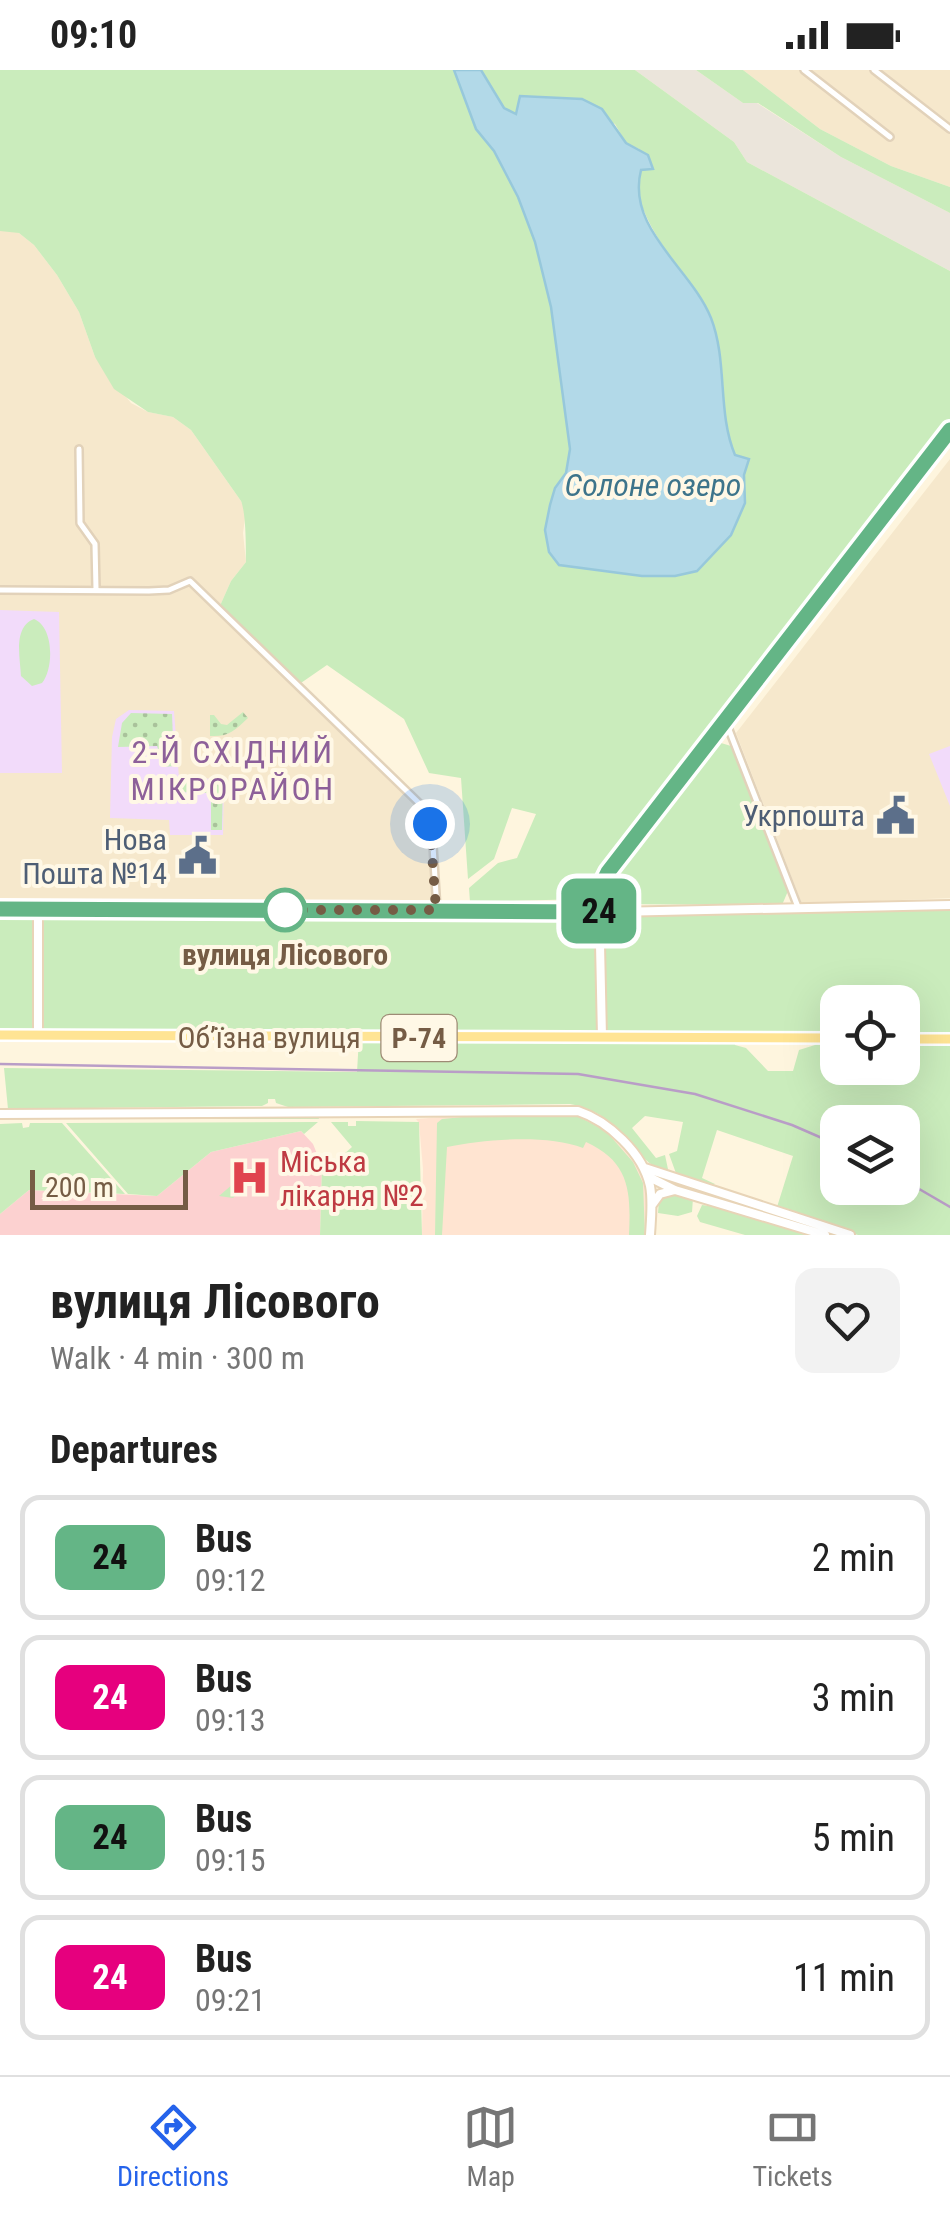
<!DOCTYPE html>
<html lang="en">
<head>
<meta charset="utf-8">
<style>
	:root { --surface:#fff; --page:#f2f2f2; --text:#222; --muted:#767676; --line:#e0e0e0; --accent:#2563eb }
	body { margin:0; font-family:"Roboto Condensed",sans-serif; background:var(--page); color:var(--text); height:100vh; display:flex; flex-direction:column; font-size:38px; white-space:nowrap }
	* { box-sizing:border-box; margin:0 }
	p { font-size:32px; color:var(--muted) }
	.icon { flex:none; width:55px; height:55px; fill:none; stroke:currentColor; stroke-width:2; stroke-linecap:round; stroke-linejoin:round }
	.map { position:relative; height:1165px; overflow:hidden }
	.side { display:flex; flex-direction:column; background:var(--surface); flex:1 }
	.side>* { flex:none }
	.badge { padding:0 20px; border-radius:15px; font-size:35px; line-height:65px }
	.fabs { position:absolute; left:820px; top:915px; display:grid; gap:20px }
	.fabs a { display:grid; place-items:center; width:100px; height:100px; border-radius:20px; background:var(--surface); box-shadow:0 10px 40px #0002; font-size:50px }
	.scale { position:absolute; left:30px; bottom:25px; width:158px; box-sizing:border-box; padding-left:10px; border:5px solid #755c45; border-top:0; font-size:28px; line-height:35px; white-space:nowrap; color:#755c45; -webkit-text-stroke:8px #fff8e6; paint-order:stroke }
	.you { position:absolute; width:50px; height:50px; margin:-25px; border:8px solid #fff; border-radius:50%; background:#1a73e8; box-shadow:0 0 0 15px #1a73e833 }
	.map>.badge { position:absolute; translate:-50% -50%; box-shadow:0 0 0 5px #fff }
	h2 { padding:0 50px; font-size:38px; line-height:90px }
	.round { display:grid; place-items:center; flex:none; width:105px; height:105px; border-radius:20px; background:var(--page) }
	.head { display:flex; align-items:center; justify-content:space-between; height:170px; padding:0 50px }
	h1 { font-size:48px; font-weight:700; line-height:75px }
	ul { padding:0; list-style:none }
	li { display:flex; align-items:center; gap:30px; height:125px; margin:0 20px 15px; padding:0 30px; border:5px solid var(--line); border-radius:20px }
	li div { flex:1 }
	li b { display:block; font-size:38px }
	li em { font-style:normal }
	li .badge { min-width:110px; font-weight:700; text-align:center }
	.status { display:flex; justify-content:space-between; align-items:center; height:70px; padding:0 50px; background:var(--surface); direction:ltr }
	.status svg { height:28px; fill:currentColor }
	.menu { display:flex; justify-content:space-around; align-items:center; height:140px; border-top:2px solid var(--line); background:var(--surface); font-size:28px; color:var(--muted) }
	.menu a { display:grid; justify-items:center; gap:5px }
	.menu .selected { color:var(--accent) }
	.map>svg:first-child { display:block }
	.residential { fill:#f6e8cc }
	.commercial { fill:#ffe4d1 }
	.industrial { fill:#ebe5db }
	.education { fill:#f2dbfa }
	.medical { fill:#fcd1d0 }
	.green { fill:#caecbc; fill-rule:evenodd }
	.park { fill:url(#park-dots) }
	.water { fill:#b2d9e8; stroke:#97c8db; stroke-width:2.5 }
	.lines { fill:none; stroke-linecap:round; stroke-linejoin:round }
	.street-casing { stroke:#e2d2ba; stroke-width:10 }
	.secondary-casing { stroke:#e8d4b7; stroke-width:12 }
	.primary-casing { stroke:#fff; stroke-width:14 }
	.street { stroke:#fff; stroke-width:5 }
	.secondary { stroke:#fff; stroke-width:8 }
	.primary { stroke:#ffe494; stroke-width:9 }
	.tram { stroke:#b99dc7; stroke-width:2.5 }
	.line-casing { stroke:#fff; stroke-width:22 }
	.line { stroke:#64b586; stroke-width:15 }
	.walk { stroke:#755c45; stroke-width:10; stroke-dasharray:0 18 }
	.stop-dot { fill:#fff; stroke:#64b586; stroke-width:5 }
	.labels { text-anchor:middle; dominant-baseline:central; stroke-width:8; stroke-linejoin:round; paint-order:stroke }
	.shield { fill:#fff8e6; stroke:#9e8b75; stroke-width:2.5 }
	.shield-label { font-size:28px; font-weight:bold; fill:#755c45 }
	.service-label { font-size:30px; fill:#4e5e75; stroke:#fff8e6; text-anchor:end }
	.stop-label { font-size:30px; font-weight:bold; fill:#755c45; stroke:#fff8e6 }
	.street-label { font-size:30px; fill:#755c45; stroke:#fff8e6 }
	.health-label { font-size:30px; fill:#be3a42; stroke:#fff8e6; text-anchor:start }
	.water-label { font-size:32px; font-style:italic; fill:#3d748b; stroke:#fff8e6 }
	.neighbourhood-label { font-size:32px; letter-spacing:2.5px; fill:#8d6099; stroke:#fff8e6 }
</style>
</head>
<body>
<div class="status"><b>09:10</b><svg viewBox="0 0 49 12"><path d="M0 12V9h3v3zM5 12V6h3v6zM10 12V3h3v9zM15 12V0h3v12zM26 1h20v11H26zM47 4h2v5h-2z"/></svg></div>
<div class="map">
<svg width="950" height="1165" viewBox="0 0 950 1165">
	<defs>
		<pattern id="park-dots" width="8" height="8" patternUnits="userSpaceOnUse" patternTransform="scale(2.5)"><rect width="8" height="8" fill="#caecbc"/><path d="M2 2h.1M6 6h.1" fill="none" stroke="#a9c29b" stroke-width="1.8" stroke-linecap="round"/></pattern>
	</defs>
	<rect width="100%" height="100%" fill="#fef5de"/>
	<path class="residential" d="M743 0H950V117L891 96 820 59Z
		M9 159 19 163 34 175 57 205 79 242 95 287 131 333 148 342 173 347 191 360 241 431 246 441 243 463 246 492 231 511 219 538 425 741 431 754 437 840 0 839V161Z
		M950 389V828L802 834 736 663Z"/>
	<path class="commercial" d="M483 1044 577 1045 605 1058 634 1090 645 1112 648 1130 647 1165H422L423 1099 419 1053 416 1049Z"/>
	<path class="industrial" d="M635 0H696L743 33H757L841 87 950 143V201L747 92 734 72Z"/>
	<path class="education" d="M0 540 59 542 62 703H0Z
		M129 640 174 641 179 708 224 709 223 765H170L169 750 110 748 112 667 116 649Z
		M950 676V736L929 684Z"/>
	<path class="medical" d="M301 1061 313 1074 322 1096 320 1165H0V1144L29 1120 157 1126 211 1082Z"/>
	<path class="green" d="M0 0H454L476 59 494 81 518 127 535 172 552 242 570 379 566 403 555 418 560 495 643 506H675L745 433 744 405 749 390 735 385C719 347 728 303 715 264 697 212 653 177 638 124 635 111 640 93 639 79L626 73 615 54 558 28 521 26 517 44 504 38 481 0H635L734 72 747 92 950 201V349L603 800 584 829 470 832 469 818 498 793 517 788 536 744 512 738 494 789 468 809 461 708 429 703 404 649 327 595 298 615 219 538 231 511 246 492C246 477 246 443 241 431L191 360 173 347 148 342 114 319 95 287 79 242 57 205 34 175 19 163 0 161Z
		M696 0H743L820 59 891 96 950 117V143L841 87 758 33H743Z
		M34 549C54 557 54 598 42 613L32 616 21 606C20 587 13 557 34 549Z
		M721 673 731 676 788 821 782 835 611 834 605 821 612 806 714 674Z
		M950 835V1165H858L777 1137 793 1086 717 1060 702 1108 715 1114 709 1117 677 1106 669 1084 677 1081 683 1052 645 1046 632 1058 656 1088 665 1085 669 1104C626 1087 626 1045 570 1034L288 1037 276 1033 275 1029H268V1033L262 1036 8 1039 4 998 357 1002 359 968 0 965V839L463 840ZM838 932H902V998H838ZM734 968H816L815 975 799 980 793 1001H768L746 978 735 975ZM838 1052H902V1118H838Z
		M484 1045 577 1046 605 1060 633 1092 643 1113 645 1165H629C631 1122 630 1092 586 1072L583 1078C547 1064 485 1069 447 1077L442 1165H435L437 1053 442 1049Z
		M318 1046 319 1049H35L41 1047Z
		M356 1051 419 1052 422 1165H320L322 1096 326 1100 352 1077 331 1052H348V1056H356Z
		M318 1052 304 1064 301 1061 211 1082 157 1126 128 1124 66 1053Z
		M22 1053 23 1058 29 1057 30 1053H62L125 1124 29 1120 0 1144V1054Z
		M261 1090 268 1096 233 1128 219 1126Z
		M671 1123 693 1128 692 1142 678 1146 658 1143 659 1130Z
		M702 1135 718 1137 812 1165H745L700 1152 697 1146Z"/>
	<path class="park" d="M243 642 248 648C234 661 229 667 210 666V645H214L221 654 227 655Z
		M131 643 172 644 174 696 164 697 157 676 118 677 122 653Z
		M176 710 223 711 222 760H211V723L176 722Z"/>
	<path class="water" d="M454 0H481L504 38 516 44 520 26 582 29 602 39 626 73 648 85 653 99 641 100C626 159 691 198 711 248 728 292 717 342 735 385L749 389 744 405 745 433 731 465 697 501 675 506H642L559 495 549 482 545 460 550 435 555 418 566 403 570 379 551 237 535 172 518 127 494 81 476 59Z"/>
	<g class="lines">
		<defs>
			<path id="street" d="M804 0 890 67
				M874 0 950 59
				M79 379 80 453 95 474 96 519
				M0 520 149 521 169 520 190 511 420 734 432 760 437 840
				M726 652 798 837"/>
			<path id="secondary" d="M38 838V966
				M0 839 613 842 950 835
				M602 967 599 827 607 802 950 360
				M0 1044 578 1041C608 1051 643 1083 650 1116 653 1131 651 1149 650 1165
				M645 1098 850 1165
				M649 1107 675 1120 825 1165
				M652 1135 660 1124 675 1120"/>
			<path id="primary" d="M0 965 838 968
				M902 969H950"/>
		</defs>
		<use href="#street" class="street-casing"/>
		<use href="#secondary" class="secondary-casing"/>
		<use href="#primary" class="primary-casing"/>
		<use href="#street" class="street"/>
		<use href="#secondary" class="secondary"/>
		<use href="#primary" class="primary"/>
		<path class="tram" d="M0 994 578 1004 695 1024 792 1055 838 1075
			M902 1109 950 1137"/>
	</g>
	<g class="lines">
		<defs>
			<path id="line" d="M0 839 599 842 600 818 608 802 950 360"/>
		</defs>
		<use href="#line" class="line-casing"/>
		<use href="#line" class="line"/>
		<path class="walk" d="M285 840H436L430 754"/>
	</g>
	<defs>
		<symbol id="civic-bare" viewBox="-9 -9 18 18"><path d="M-.6-6.5H3V-4.5H.6V-3L4-1V1h2V6H-6V1h2V-1L-.6-3ZM-1.2 2.5V6h2.4V2.5Z" fill="#5c6f8a" stroke="#fff8e6" stroke-width="2.5" paint-order="stroke"/></symbol>
		<symbol id="hospital-bare" viewBox="-9 -9 18 18"><path d="M-5-5h3v3.5h4V-5h3V5h-3V1.5h-4V5h-3Z" fill="#e0444e" stroke="#fff8e6" stroke-width="2.5" paint-order="stroke"/></symbol>
	</defs>
	<g fill-rule="evenodd">
		<use href="#civic-bare" x="868" y="718" width="55" height="55"/>
		<use href="#civic-bare" x="170" y="758" width="55" height="55"/>
		<use href="#hospital-bare" x="222" y="1080" width="55" height="55"/>
	</g>
	<circle class="stop-dot" cx="285" cy="840" r="20"/>
	<g class="labels">
		<rect class="shield" x="381.5" y="945" width="75" height="46" rx="8"/>
		<g class="shield-label">
			<text x="419" y="968">Р-74</text>
		</g>
		<g class="service-label">
			<text x="865" y="745">Укрпошта</text>
			<text x="167" y="769">Нова<tspan x="167" dy="34">Пошта №14</tspan></text>
		</g>
		<g class="stop-label">
			<text x="285" y="884">вулиця Лісового</text>
		</g>
		<g class="street-label">
			<text x="269" y="967">Обʼїзна вулиця</text>
		</g>
		<g class="health-label">
			<text x="280" y="1091">Міська<tspan x="280" dy="34">лікарня №2</tspan></text>
		</g>
		<g class="water-label">
			<text x="653" y="415">Солоне озеро</text>
		</g>
		<g class="neighbourhood-label">
			<text x="233" y="682">2-Й СХІДНИЙ<tspan x="233" dy="37">МІКРОРАЙОН</tspan></text>
		</g>
	</g>
</svg>
<div class="fabs">
<a><svg class="icon" aria-label="locate" viewBox="0 0 24 24"><circle cx="12" cy="12" r="6"/><path d="M12 2v4M12 18v4M2 12h4M18 12h4"/></svg></a>
<a><svg class="icon" aria-label="layers" viewBox="0 0 24 24"><path d="M12 4l9 5-9 5-9-5zM3 14l9 5 9-5"/></svg></a>
</div>
<div class="scale">200 m</div>
<div class="you" style="left:430px;top:754px"></div>
<b class="badge" style="left:599px;top:841px;background:#64b586;color:#111">24</b>
</div>
<section class="side">
<div class="head"><div><h1>вулиця Лісового</h1><p>Walk · 4 min · 300 m</p></div><a class="round"><svg class="icon" aria-label="heart" viewBox="0 0 24 24"><path d="M12 20l-8-8c-3-5 5-10 8-4 3-6 11-1 8 4z"/></svg></a></div>
<h2>Departures</h2>
<ul>
<li><span class="badge" style="background:#64b586;color:#111">24</span><div><b>Bus</b><p>09:12</p></div><em>2 min</em></li>
<li><span class="badge" style="background:#e6007e;color:#fff">24</span><div><b>Bus</b><p>09:13</p></div><em>3 min</em></li>
<li><span class="badge" style="background:#64b586;color:#111">24</span><div><b>Bus</b><p>09:15</p></div><em>5 min</em></li>
<li><span class="badge" style="background:#e6007e;color:#fff">24</span><div><b>Bus</b><p>09:21</p></div><em>11 min</em></li>
</ul>
</section>
<nav class="menu">
<a class="selected"><svg class="icon" aria-label="directions" viewBox="0 0 24 24"><path d="M12 3l9 9-9 9-9-9zM9 14v-3h6M13 9l2 2-2 2"/></svg>Directions</a>
<a><svg class="icon" aria-label="map" viewBox="0 0 24 24"><path d="M3 6l6-2 6 2 6-2v14l-6 2-6-2-6 2zM9 4v14M15 6v14"/></svg>Map</a>
<a><svg class="icon" aria-label="tickets" viewBox="0 0 24 24"><path d="M3 7h18v10H3zM15 7v10"/></svg>Tickets</a>
</nav>
</body>
</html>
